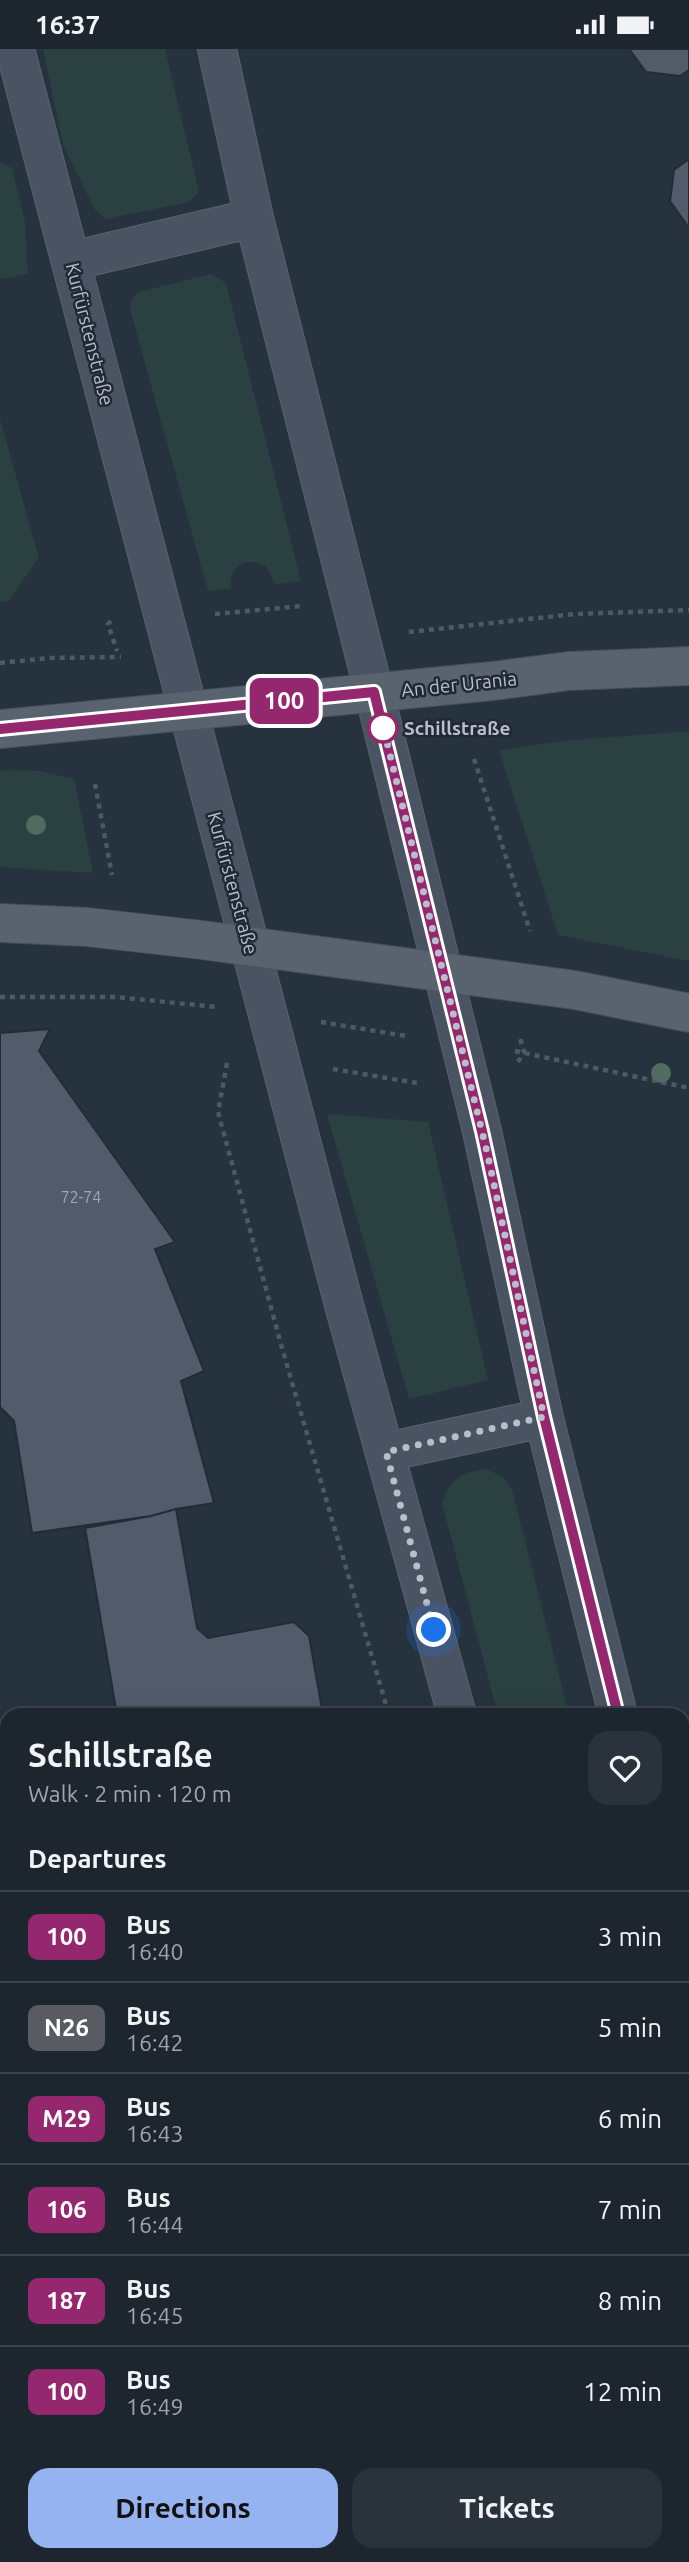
<!DOCTYPE html>
<html lang="en">
<head>
<meta charset="utf-8">
<style>
	:root { --surface:#1d262f; --page:#2a323b; --text:#f1f3f6; --muted:#a0a5aa; --line:#3b434b; --accent:#95b2f1 }
	body { margin:0; font-family:Ubuntu,sans-serif; background:var(--page); color:var(--text); height:100vh; display:flex; flex-direction:column; font-size:26px; white-space:nowrap }
	* { box-sizing:border-box; margin:0 }
	p { font-size:23px; color:var(--muted) }
	.icon { flex:none; width:38px; height:38px; fill:none; stroke:currentColor; stroke-width:2; stroke-linecap:round; stroke-linejoin:round }
	.map { position:relative; flex:1; overflow:hidden }
	.details { position:absolute; left:0px; top:1659px; width:690px; height:854px; display:flex; flex-direction:column; background:var(--surface); border-radius:21px 21px 0 0; box-shadow:0 7px 28px #0002,0 0 0 2px var(--line) }
	.details>* { flex:none }
	.badge { padding:0 14px; border-radius:10px; font-size:24px; line-height:46px }
	.you { position:absolute; width:35px; height:35px; margin:-18px; border:5px solid #fff; border-radius:50%; background:#1a73e8; box-shadow:0 0 0 10px #1a73e833 }
	.map>.badge { position:absolute; translate:-50% -50%; box-shadow:0 0 0 4px #fff }
	h2 { padding:0 28px; font-size:26px; line-height:63px }
	.round { display:grid; place-items:center; flex:none; width:74px; height:74px; border-radius:21px; background:var(--page) }
	.overview { display:flex; align-items:center; justify-content:space-between; height:119px; padding:0 28px }
	h1 { font-size:33px; font-weight:700; line-height:52px }
	.cta { display:flex; gap:14px; margin-top:auto; padding:14px 28px }
	.cta a { flex:1; height:80px; border-radius:21px; background:var(--accent); color:#111; font-size:28px; font-weight:700; line-height:80px; text-align:center }
	.cta a+a { background:var(--page); color:var(--text) }
	ul { padding:0; list-style:none }
	li { display:flex; align-items:center; gap:21px; height:91px; padding:0 28px; border-top:2px solid var(--line) }
	li div { flex:1 }
	li b { display:block; font-size:26px }
	li em { font-style:normal }
	li .badge { min-width:77px; font-weight:700; text-align:center }
	.status { display:flex; justify-content:space-between; align-items:center; height:49px; padding:0 35px; background:var(--surface); direction:ltr }
	.status svg { height:19px; fill:currentColor }
	.map>svg:first-child { display:block }
	.green { fill:#2a4041 }
	.building { fill:#515b6a; stroke:#222b37; stroke-width:2 }
	.lines { fill:none; stroke-linecap:round; stroke-linejoin:round }
	.minor-casing { stroke:#59626d; stroke-width:40 }
	.secondary-casing { stroke:#59626d; stroke-width:40 }
	.primary-casing { stroke:#454d58; stroke-width:40 }
	.path { stroke:#495d5f; stroke-width:4.5; stroke-dasharray:5 5; stroke-linecap:butt }
	.minor { stroke:#3b444f; stroke-width:38 }
	.secondary { stroke:#4a5362; stroke-width:38 }
	.primary { stroke:#59636f; stroke-width:38 }
	.tree { fill:#506b5f }
	.line-casing { stroke:#fff; stroke-width:16 }
	.line { stroke:#95276e; stroke-width:10 }
	.walk { stroke:#b8bfca; stroke-width:7; stroke-dasharray:0 12.6 }
	.stop-dot { fill:#fff; stroke:#95276e; stroke-width:3.5 }
	.labels { text-anchor:middle; dominant-baseline:central; stroke-width:5; stroke-linejoin:round; paint-order:stroke }
	.number-label { font-size:16px; fill:#9ea6b2 }
	.street-label { font-size:19px; fill:#b8bfca; stroke:#202935 }
	.stop-label { font-size:19px; font-weight:bold; fill:#b8bfca; stroke:#202935; text-anchor:start }
</style>
</head>
<body>
<div class="status"><b>16:37</b><svg viewBox="0 0 49 12"><path d="M0 12V9h3v3zM5 12V6h3v6zM10 12V3h3v9zM15 12V0h3v12zM26 1h20v11H26zM47 4h2v5h-2z"/></svg></div>
<div class="map">
<svg width="689" height="2513" viewBox="0 0 689 2513">
	<rect width="100%" height="100%" fill="#27323f"/>
	<path class="green" d="M43 0H165L199 143 189 153 105 170 95 161 63 96Z
		M0 113 12 119 25 172 28 225 0 230Z
		M211 225 223 232 227 238 301 532 275 535 266 517C247 507 228 516 231 540L208 542 130 260 131 252 139 243Z
		M0 370 39 509 8 552 0 553Z
		M689 682V912L558 886 499 701 563 692Z
		M0 721 39 722 74 730 93 824 0 818Z
		M327 1065 428 1073 488 1331 409 1350Z
		M486 1420 503 1428 512 1440 569 1666H498L442 1454C451 1430 460 1424 486 1420Z
		M682 2140 689 2166V2351L682 2328Z"/>
	<path class="building" d="M629 0H689V21L680 27 646 23Z
		M689 110V179L670 152 674 121Z
		M50 980 39 1002 175 1193 155 1200 204 1322 181 1332 214 1454 176 1460 151 1467 32 1484 14 1372 0 1358V984Z
		M176 1460 197 1579 208 1589 294 1573 309 1587 323 1666H117L85 1479 151 1467Z
		M7 1758V1953L0 1954V1759Z
		M6 2328 7 2422 0 2423V2329Z
		M474 2506H573L574 2513H475Z"/>
	<g class="lines">
		<defs>
			<path id="minor" d="M0 2056 7 2054"/>
			<path id="secondary" d="M15 0 344 1256 457 1666
				M217 0 254 169 374 643 482 1082 544 1369 618 1666
				M71 212 254 169
				M386 1403 544 1369
				M682 1937 689 1964
				M682 2480 689 2504"/>
			<path id="primary" d="M0 680 493 632 569 622 689 617
				M0 874 87 878 202 891 575 941 689 964"/>
		</defs>
		<use href="#minor" class="minor-casing"/>
		<use href="#secondary" class="secondary-casing"/>
		<use href="#primary" class="primary-casing"/>
		<path class="path" d="M215 565 302 557
			M111 572 108 575 117 602
			M409 583 575 565 689 561
			M0 614 50 609 121 608
			M474 710 530 882
			M95 735 112 826
			M0 948H116L216 958
			M321 973 406 987
			M515 1002 689 1039
			M518 1013 524 1003 519 986
			M227 1014 218 1063 282 1299 389 1666
			M333 1020 417 1034
			M626 2506 628 2513"/>
		<use href="#minor" class="minor"/>
		<use href="#secondary" class="secondary"/>
		<use href="#primary" class="primary"/>
	</g>
	<g class="tree">
		<circle cx="36" cy="776" r="10"/>
		<circle cx="661" cy="1024" r="10"/>
	</g>
	<g class="lines">
		<defs>
			<path id="line" d="M0 680 374 643 482 1082 544 1368 618 1666"/>
		</defs>
		<use href="#line" class="line-casing"/>
		<use href="#line" class="line"/>
		<path class="walk" d="M383 679 381 669 487 1103 544 1368 386 1403 434 1581"/>
	</g>
	<circle class="stop-dot" cx="383" cy="679" r="14"/>
	<g class="labels">
		<g class="number-label">
			<text x="81" y="1148">72-74</text>
		</g>
		<g class="street-label">
			<text transform="translate(90 285) rotate(76)">Kurfürstenstraße</text>
			<text transform="translate(459 635) rotate(-6)">An der Urania</text>
			<text transform="translate(233 834) rotate(75)">Kurfürstenstraße</text>
		</g>
		<g class="stop-label">
			<text x="404" y="679">Schillstraße</text>
		</g>
	</g>
</svg>
<div class="you" style="left:434px;top:1581px"></div>
<b class="badge" style="left:284px;top:652px;background:#95276e;color:#fff">100</b>
<section class="details">
<div class="overview"><div><h1>Schillstraße</h1><p>Walk · 2 min · 120 m</p></div><a class="round"><svg class="icon" aria-label="heart" viewBox="0 0 24 24"><path d="M12 20l-8-8c-3-5 5-10 8-4 3-6 11-1 8 4z"/></svg></a></div>
<h2>Departures</h2>
<ul>
<li><span class="badge" style="background:#95276e;color:#fff">100</span><div><b>Bus</b><p>16:40</p></div><em>3 min</em></li>
<li><span class="badge" style="background:#595b62;color:#fff">N26</span><div><b>Bus</b><p>16:42</p></div><em>5 min</em></li>
<li><span class="badge" style="background:#95276e;color:#fff">M29</span><div><b>Bus</b><p>16:43</p></div><em>6 min</em></li>
<li><span class="badge" style="background:#95276e;color:#fff">106</span><div><b>Bus</b><p>16:44</p></div><em>7 min</em></li>
<li><span class="badge" style="background:#95276e;color:#fff">187</span><div><b>Bus</b><p>16:45</p></div><em>8 min</em></li>
<li><span class="badge" style="background:#95276e;color:#fff">100</span><div><b>Bus</b><p>16:49</p></div><em>12 min</em></li>
</ul>
<div class="cta"><a>Directions</a><a>Tickets</a></div>
</section>
</div>
</body>
</html>
